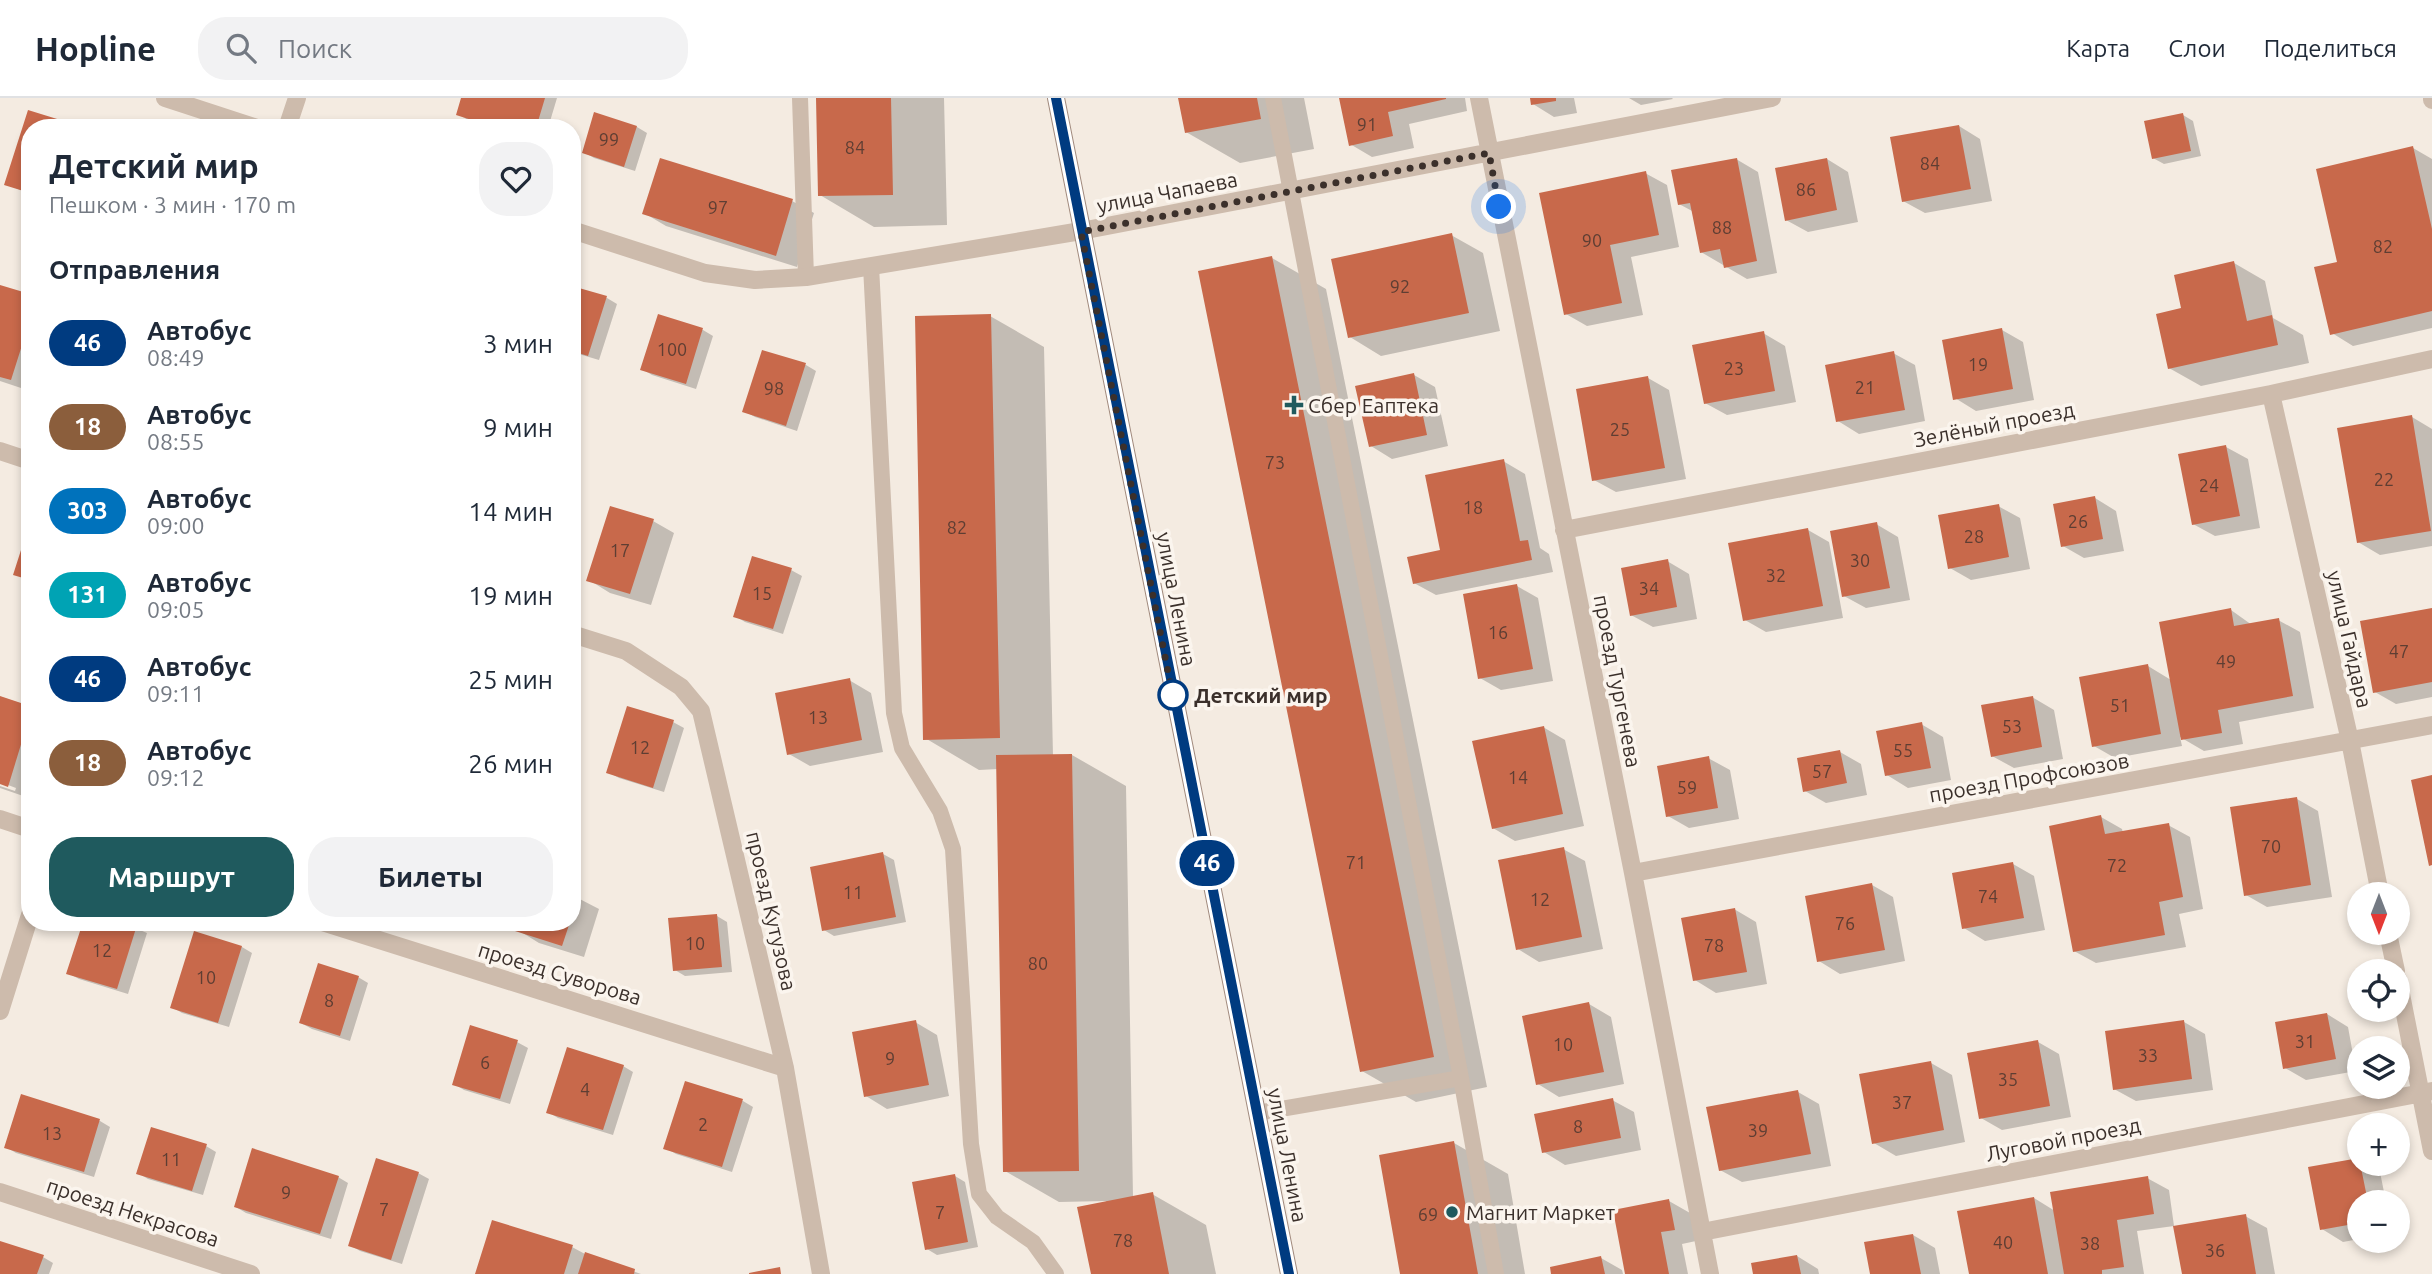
<!DOCTYPE html>
<html lang="ru">
<head>
<meta charset="utf-8">
<style>
	:root { --surface:#fff; --page:#f2f2f3; --text:#1f2937; --muted:#747a83; --line:#e0e1e3; --accent:#1f5a5e }
	body { margin:0; font-family:Ubuntu,sans-serif; background:var(--page); color:var(--text); height:100vh; display:flex; flex-direction:column; font-size:26px; white-space:nowrap }
	* { box-sizing:border-box; margin:0 }
	p { font-size:23px; color:var(--muted) }
	.icon { flex:none; width:38px; height:38px; fill:none; stroke:currentColor; stroke-width:2; stroke-linecap:round; stroke-linejoin:round }
	.map { position:relative; flex:1; overflow:hidden }
	.sheet { position:absolute; left:21px; top:21px; width:560px; height:812px; display:flex; flex-direction:column; background:var(--surface); border-radius:28px; box-shadow:0 4px 10px #0003 }
	.sheet>* { flex:none }
	.badge { padding:0 14px; border-radius:23px; font-size:24px; line-height:46px }
	.needle { width:46px; rotate:180deg }
	.buttons { position:absolute; left:2347px; top:784px; display:grid; gap:14px }
	.buttons a { display:grid; place-items:center; width:63px; height:63px; border-radius:50%; background:var(--surface); box-shadow:0 4px 10px #0003; font-size:35px }
	.you { position:absolute; width:35px; height:35px; margin:-18px; border:5px solid #fff; border-radius:50%; background:#1a73e8; box-shadow:0 0 0 10px #1a73e833 }
	.map>.badge { position:absolute; translate:-50% -50%; box-shadow:0 0 0 4px #fff }
	h2 { padding:0 28px; font-size:26px; line-height:63px }
	.round { display:grid; place-items:center; flex:none; width:74px; height:74px; border-radius:28px; background:var(--page) }
	.overview { display:flex; align-items:center; justify-content:space-between; height:119px; padding:0 28px }
	h1 { font-size:33px; font-weight:700; line-height:52px }
	.action { display:flex; gap:14px; margin-top:auto; padding:14px 28px }
	.action a { flex:1; height:80px; border-radius:28px; background:var(--accent); color:#fff; font-size:28px; font-weight:700; line-height:80px; text-align:center }
	.action a+a { background:var(--page); color:var(--text) }
	ul { padding:0; list-style:none }
	li { display:flex; align-items:center; gap:21px; height:84px; padding:0 28px }
	li div { flex:1 }
	li b { display:block; font-size:26px }
	li em { font-style:normal }
	li .badge { min-width:77px; font-weight:700; text-align:center }
	header { display:flex; align-items:center; gap:42px; box-sizing:border-box; height:98px; padding:0 35px; background:var(--surface); border-bottom:2px solid var(--line) }
	header strong { font-size:33px }
	nav { display:flex; gap:38px; margin-inline-start:auto; font-size:24px }
	.search { width:490px; height:63px; background:var(--page); display:flex; align-items:center; gap:18px; box-sizing:border-box; padding:0 24px; border-radius:28px; color:var(--muted); font-size:26px }
	.map>svg:first-child { display:block }
	.shadow { fill:#0003 }
	.building { fill:#c8694b }
	.lines { fill:none; stroke-linecap:round; stroke-linejoin:round }
	.service { stroke:#cdbbac; stroke-width:16 }
	.minor { stroke:#cdbbac; stroke-width:18 }
	.tertiary { stroke:#cdbbac; stroke-width:18 }
	.secondary { stroke:#a18a7d; stroke-width:18 }
	.line-casing { stroke:#fff; stroke-width:16 }
	.line { stroke:#003b80; stroke-width:10 }
	.walk { stroke:#3b302b; stroke-width:7; stroke-dasharray:0 12.6 }
	.poi-dot { fill:#1f5a5e; stroke:#fbf5ee; stroke-width:2.5 }
	.stop-dot { fill:#fff; stroke:#003b80; stroke-width:3.5 }
	.labels { text-anchor:middle; dominant-baseline:central; stroke-width:7; stroke-linejoin:round; paint-order:stroke }
	.number-label { font-size:18px; fill:#5e3e33 }
	.street-label { font-size:21px; fill:#3b302b; stroke:#fbf5ee }
	.poi-label { font-size:21px; fill:#3b302b; stroke:#fbf5ee; text-anchor:start }
	.stop-label { font-size:21px; font-weight:bold; fill:#3b302b; stroke:#fbf5ee; text-anchor:start }
</style>
</head>
<body>
<header>
<strong>Hopline</strong>
<div class="search"><svg class="icon" aria-label="search" viewBox="0 0 24 24"><circle cx="10" cy="10" r="6"/><path d="M15 15l6 6"/></svg>Поиск</div>
<nav><a>Карта</a><a>Слои</a><a>Поделиться</a></nav>
</header>
<div class="map">
<svg width="2432" height="1176" viewBox="0 0 2432 1176">
	<rect width="100%" height="100%" fill="#f4ebe1"/>
	<path class="shadow" d="M463 0H557L548 30H493L468 22 458 16Z
		M818 0H944L947 127 874 129 820 97Z
		M1180 0H1304L1314 51 1240 65 1186 34Z
		M1341 0H1465L1467 13 1409 26 1414 50 1372 59 1350 46Z
		M1532 0H1574L1577 15 1554 19 1533 6Z
		M1629 0H1672L1673 1 1641 7Z
		M29 14 79 30H30V96L6 86Z
		M596 17 637 29 647 35 635 73 594 60 584 54Z
		M2183 17 2193 23 2201 58 2164 66 2153 60Z
		M1959 28 1980 41 1992 103 1925 115 1903 103Z
		M2413 50 2432 61V230L2353 248 2332 235 2339 165Z
		M1736 61 1758 74 1777 175 1747 181 1701 154 1694 114 1679 106Z
		M1827 61 1848 74 1858 124 1808 134 1786 122Z
		M1645 75 1667 87 1679 149 1631 159 1643 217 1587 228 1566 216Z
		M792 103 814 115 797 169 666 128 644 115Z
		M1451 137 1483 155 1500 233 1381 258 1350 239Z
		M1272 160 1326 191 1487 989 1416 1004 1362 973Z
		M2234 165 2265 183 2273 220 2303 237 2309 265 2201 288 2169 270 2183 211Z
		M0 189 30 198V293L0 283Z
		M572 189 607 200 617 206 599 262 572 254Z
		M659 218 703 232 713 238 696 291 652 277 642 271Z
		M990 218 1044 249 1053 658 1072 657 1126 688 1133 1100 1152 1096 1206 1127 1216 1176H1092L1106 1103 1059 1104 1005 1073 998 671 979 672 925 640Z
		M2002 232 2023 244 2034 302 1976 313 1955 300Z
		M1763 235 1785 248 1796 304 1727 317 1705 305Z
		M763 254 806 267 816 273 797 333 755 319 744 313Z
		M1893 255 1915 267 1925 323 1859 336 1838 323Z
		M1414 277 1435 289 1448 348 1392 361 1371 348Z
		M1648 280 1669 292 1686 381 1616 394 1594 382Z
		M2412 319 2432 331V448L2380 457 2358 444Z
		M2226 349 2248 361 2260 430 2215 438 2193 426Z
		M1503 363 1525 376 1540 450 1549 456 1553 474 1436 497 1414 485 1442 453Z
		M2095 400 2116 413 2124 453 2084 460 2063 448Z
		M1998 408 2020 420 2030 471 1971 482 1950 470Z
		M572 420 581 425 572 453Z
		M653 423 674 435 651 507 610 495 589 482Z
		M1876 426 1898 439 1910 502 1866 510 1844 498Z
		M1808 432 1829 444 1843 520 1766 534 1745 522Z
		M1667 463 1689 476 1697 521 1653 529 1631 517Z
		M791 472 802 478 783 536 745 524 735 518Z
		M1517 488 1538 500 1553 583 1501 592 1480 580Z
		M2432 511V599L2396 606 2375 594Z
		M2231 512 2252 527 2278 522 2300 534 2314 610 2239 624 2243 646 2204 653 2180 639 2182 648 2115 660 2094 648 2148 568 2171 582Z
		M572 577 581 582 572 609Z
		M849 582 871 595 883 654 810 668 789 656Z
		M2032 599 2054 612 2063 661 2014 670 1992 658Z
		M0 600 30 609 29 700 0 690V688L15 693 16 690 0 684Z
		M673 624 684 630 664 694 619 680 608 674Z
		M1921 626 1943 639 1951 682 1908 690 1887 677Z
		M1543 629 1565 642 1584 728 1515 743 1493 730Z
		M1840 654 1861 666 1867 697 1826 705 1805 693Z
		M1708 660 1730 672 1739 721 1689 730 1668 718Z
		M2297 701 2318 713 2332 799 2267 809 2246 797Z
		M2101 719 2122 731 2123 735 2168 727 2190 739 2203 811 2179 816 2186 849 2096 865 2074 853Z
		M1563 751 1585 763 1603 851 1539 864 1518 851Z
		M883 756 894 762 906 824 834 838 824 832Z
		M2013 766 2034 778 2045 832 1985 843 1964 830Z
		M1872 787 1893 799 1905 863 1840 876 1819 863Z
		M572 797 599 811 584 859 539 845 518 832 520 824H572Z
		M1734 811 1756 824 1767 886 1716 895 1695 882Z
		M717 818 727 824 732 874 685 878 675 872Z
		M121 824 147 835 128 896 79 881 68 875Z
		M195 835 242 849 252 855 229 929 182 915 172 909Z
		M358 879 368 885 350 943 312 931 301 925Z
		M1589 906 1611 919 1624 986 1559 999 1538 986Z
		M2327 916 2348 929 2356 973 2306 982 2285 970Z
		M915 924 937 937 949 998 887 1011 866 998Z
		M2184 924 2205 936 2213 992 2136 1003 2114 991Z
		M517 944 528 950 510 1006 464 992 454 986Z
		M2038 944 2059 956 2071 1019 2002 1032 1981 1020Z
		M1931 965 1952 977 1965 1044 1896 1058 1874 1045Z
		M623 968 633 974 613 1037 558 1020 548 1014Z
		M686 985 743 1003 753 1009 732 1074 676 1056 666 1050Z
		M1798 994 1819 1006 1831 1068 1742 1084 1720 1072Z
		M22 998 100 1023 110 1029 94 1079 16 1055 6 1049Z
		M1612 1002 1634 1014 1641 1052 1565 1067 1544 1054Z
		M1454 1045 1508 1076 1525 1176H1402Z
		M206 1048 216 1054 203 1097 148 1081 138 1075Z
		M2359 1066H2366L2380 1074 2386 1104H2359V1141L2343 1144 2322 1131Z
		M418 1075 429 1081 402 1166 360 1153 350 1147Z
		M955 1078 965 1084 978 1149 937 1157 927 1151Z
		M338 1079 348 1085 331 1141 246 1115 236 1109Z
		M2147 1080 2169 1092 2174 1128 2137 1133 2144 1176H1971L2034 1100 2055 1113Z
		M1669 1103 1690 1115 1696 1143 1682 1146 1688 1176H1627Z
		M2245 1118 2267 1130 2275 1176H2183Z
		M1913 1137 1935 1150 1940 1176H1872Z
		M0 1145 43 1159 53 1165 49 1176H0Z
		M572 1149 585 1156 641 1176H477Z
		M1797 1158 1818 1171 1819 1176H1755Z
		M1601 1160 1622 1172 1623 1176H1553Z"/>
	<path class="building" d="M461 0H545L536 30H497L456 17Z
		M816 0H891L893 97 818 98Z
		M1178 0H1257L1261 21 1185 35Z
		M1339 0H1446V1L1388 14 1393 38 1349 48Z
		M1530 0H1556V3L1531 7Z
		M28 12 83 29 30 30V95L4 87Z
		M594 14 637 28 624 69 582 55Z
		M2183 15 2191 53 2152 61 2144 23Z
		M1959 27 1971 91 1902 104 1890 39Z
		M2413 48 2432 131V213L2330 237 2314 169 2337 164 2316 71Z
		M660 60 793 101 776 158 642 116Z
		M1737 60 1757 163 1724 170 1720 151 1700 155 1690 105 1678 107 1671 72Z
		M1827 60 1837 112 1785 123 1775 70Z
		M1646 73 1659 137 1610 147 1622 205 1564 217 1539 95Z
		M1452 135 1469 215 1348 240 1331 161Z
		M1272 158 1434 959 1360 974 1198 173Z
		M2234 163 2247 223 2272 217 2278 247 2168 271 2156 216 2181 210 2174 177Z
		M0 187 30 196V222L11 282 0 279Z
		M572 188 607 198 588 258 572 253Z
		M658 216 703 230 686 286 640 272Z
		M991 216 1000 640 923 642 915 218Z
		M2002 230 2013 291 1953 302 1942 242Z
		M1764 233 1775 293 1704 306 1692 247Z
		M762 252 806 265 786 328 742 314Z
		M1894 253 1905 312 1836 324 1825 267Z
		M1414 275 1427 337 1369 349 1355 288Z
		M1648 278 1665 370 1592 383 1576 291Z
		M2412 317 2431 433 2357 445 2337 330Z
		M2226 347 2240 418 2192 427 2178 356Z
		M1504 361 1520 443 1528 442 1532 462 1413 486 1407 459 1440 452 1425 377Z
		M2095 398 2103 441 2061 449 2053 406Z
		M1999 406 2009 459 1948 471 1938 417Z
		M610 408 654 421 630 496 586 483Z
		M30 424V482L13 477Z
		M1877 424 1890 490 1842 499 1830 433Z
		M1808 430 1823 508 1743 523 1728 445Z
		M752 458 792 470 773 531 733 519Z
		M1668 461 1677 509 1630 518 1621 470Z
		M1517 486 1533 571 1478 581 1463 496Z
		M2231 510 2234 528 2279 520 2293 598 2218 612 2222 635 2181 642 2159 524Z
		M2432 510V584L2373 595 2360 523Z
		M2148 566 2161 636 2092 649 2079 579Z
		M850 580 862 642 787 657 775 595Z
		M0 598 30 608V617L8 689 0 686Z
		M2033 598 2042 649 1991 659 1981 607Z
		M627 608 674 622 653 690 606 675Z
		M1922 624 1931 670 1885 678 1876 633Z
		M1544 628 1563 716 1492 731 1472 643Z
		M1840 652 1847 685 1803 694 1797 660Z
		M1072 656 1079 1073 1003 1074 996 657Z
		M1709 658 1718 710 1666 719 1657 668Z
		M2432 677V767L2429 768 2411 682Z
		M2297 699 2311 787 2244 798 2230 709Z
		M2101 717 2105 736 2169 725 2183 799 2159 804 2165 837 2073 854 2049 728Z
		M1564 749 1582 839 1516 852 1498 762Z
		M883 754 896 819 822 833 810 769Z
		M2013 764 2024 820 1962 831 1952 775Z
		M1872 785 1885 852 1817 864 1805 798Z
		M1735 810 1747 874 1693 883 1681 820Z
		M717 816 722 869 673 873 668 820Z
		M83 824H127L137 827 117 891 66 876Z
		M518 824H570L562 848 515 833Z
		M194 833 242 848 218 925 170 910Z
		M318 865 359 878 340 938 299 925Z
		M1589 904 1604 974 1536 987 1522 918Z
		M2327 915 2336 961 2283 971 2275 924Z
		M916 922 929 987 864 999 852 934Z
		M2184 922 2192 981 2113 992 2105 933Z
		M470 927 518 942 500 1001 452 987Z
		M2038 942 2050 1008 1979 1021 1967 955Z
		M567 949 624 967 603 1032 546 1015Z
		M1931 963 1944 1032 1872 1046 1859 976Z
		M685 983 743 1001 722 1069 663 1051Z
		M1798 992 1811 1056 1719 1073 1706 1009Z
		M21 996 100 1021 84 1074 4 1050Z
		M1613 1000 1621 1040 1542 1055 1534 1016Z
		M151 1029 207 1046 192 1093 136 1076Z
		M1454 1043 1478 1176H1400L1379 1057Z
		M252 1050 339 1078 320 1136 234 1109Z
		M376 1060 419 1074 391 1162 348 1148Z
		M2359 1060 2368 1104H2359V1125L2320 1132 2308 1069Z
		M955 1076 968 1144 925 1152 912 1084Z
		M2148 1078 2154 1116 2117 1122 2124 1169 2102 1172V1176H2064L2050 1094Z
		M1153 1094 1169 1176H1091L1077 1109Z
		M2034 1099 2048 1176H1969L1957 1113Z
		M1669 1101 1675 1132 1661 1134 1669 1176H1625L1613 1112Z
		M2246 1116 2256 1176H2182L2173 1128Z
		M492 1122 573 1147 564 1176H475Z
		M1913 1136 1921 1176H1870L1864 1144Z
		M0 1143 44 1157 37 1176H0Z
		M585 1154 635 1171 634 1176H578Z
		M1797 1157 1801 1176H1753L1751 1165Z
		M1601 1158 1605 1176H1551L1550 1169Z
		M780 1169 781 1176H749V1175Z"/>
	<g class="lines">
		<path class="service" d="M800 0 806 179
			M871 168 894 615 902 650 940 713 953 751 971 1046 979 1096 997 1119 1033 1144 1056 1176
			M1461 980 1496 1176
			M1257 1015 1461 980 1273 0"/>
		<path class="minor" d="M1479 0 1633 775 1710 1176
			M2432 0V2
			M287 30 297 0
			M1081 133 1772 0
			M2271 296 2350 643 2380 796
			M0 353 30 363
			M1564 432 2271 296 2432 261
			M572 536 626 553 681 589 701 613 785 970 821 1176
			M0 721 30 731
			M1633 775 2432 627
			M322 824 785 970
			M2388 835 2396 873
			M2398 881 2432 1053
			M0 913 30 817
			M0 1094 251 1176
			M1702 1134 2432 993"/>
		<path class="tertiary" d="M165 0 257 30
			M572 132 705 175 755 182 806 179 1081 133"/>
		<path class="secondary" d="M1056 0 1289 1176"/>
	</g>
	<g class="lines">
		<defs>
			<path id="line" d="M1056 0 1289 1176"/>
		</defs>
		<use href="#line" class="line-casing"/>
		<use href="#line" class="line"/>
		<path class="walk" d="M1173 597 1175 609 1081 134 1489 55 1499 109"/>
	</g>
	<g class="poi-dot">
		<path d="M1290.5 296.5h7v7h7v7h-7v7h-7v-7h-7v-7h7z"/>
		<circle cx="1452" cy="1114" r="7"/>
	</g>
	<circle class="stop-dot" cx="1173" cy="597" r="14"/>
	<g class="labels">
		<g class="number-label">
			<text x="1367" y="26">91</text>
			<text x="609" y="41">99</text>
			<text x="855" y="49">84</text>
			<text x="1930" y="65">84</text>
			<text x="1806" y="91">86</text>
			<text x="718" y="109">97</text>
			<text x="1722" y="129">88</text>
			<text x="1592" y="142">90</text>
			<text x="2383" y="148">82</text>
			<text x="1400" y="188">92</text>
			<text x="672" y="251">100</text>
			<text x="1978" y="266">19</text>
			<text x="1734" y="270">23</text>
			<text x="1865" y="289">21</text>
			<text x="774" y="290">98</text>
			<text x="1620" y="331">25</text>
			<text x="1275" y="364">73</text>
			<text x="2384" y="381">22</text>
			<text x="2209" y="387">24</text>
			<text x="1473" y="409">18</text>
			<text x="2078" y="423">26</text>
			<text x="957" y="429">82</text>
			<text x="1974" y="438">28</text>
			<text x="620" y="452">17</text>
			<text x="1860" y="462">30</text>
			<text x="1776" y="477">32</text>
			<text x="1649" y="490">34</text>
			<text x="762" y="495">15</text>
			<text x="1498" y="534">16</text>
			<text x="2399" y="553">47</text>
			<text x="2226" y="563">49</text>
			<text x="2120" y="607">51</text>
			<text x="818" y="619">13</text>
			<text x="2012" y="628">53</text>
			<text x="640" y="649">12</text>
			<text x="1903" y="652">55</text>
			<text x="1822" y="673">57</text>
			<text x="1518" y="679">14</text>
			<text x="1687" y="689">59</text>
			<text x="2271" y="748">70</text>
			<text x="1356" y="764">71</text>
			<text x="2117" y="767">72</text>
			<text x="853" y="794">11</text>
			<text x="1988" y="798">74</text>
			<text x="1540" y="801">12</text>
			<text x="1845" y="825">76</text>
			<text x="695" y="845">10</text>
			<text x="1714" y="847">78</text>
			<text x="102" y="852">12</text>
			<text x="1038" y="865">80</text>
			<text x="206" y="879">10</text>
			<text x="329" y="902">8</text>
			<text x="2305" y="943">31</text>
			<text x="1563" y="946">10</text>
			<text x="2148" y="957">33</text>
			<text x="890" y="960">9</text>
			<text x="485" y="964">6</text>
			<text x="2008" y="981">35</text>
			<text x="585" y="991">4</text>
			<text x="1902" y="1004">37</text>
			<text x="703" y="1026">2</text>
			<text x="1578" y="1028">8</text>
			<text x="1758" y="1032">39</text>
			<text x="52" y="1035">13</text>
			<text x="171" y="1061">11</text>
			<text x="286" y="1094">9</text>
			<text x="384" y="1111">7</text>
			<text x="940" y="1114">7</text>
			<text x="1428" y="1116">69</text>
			<text x="1123" y="1142">78</text>
			<text x="2003" y="1144">40</text>
			<text x="2090" y="1145">38</text>
			<text x="2215" y="1152">36</text>
		</g>
		<g class="street-label">
			<text transform="translate(1167 94) rotate(-11)">улица Чапаева</text>
			<text transform="translate(1994 326) rotate(-11)">Зелёный проезд</text>
			<text transform="translate(1177 501) rotate(79)">улица Ленина</text>
			<text transform="translate(2350 541) rotate(77)">улица Гайдара</text>
			<text transform="translate(1618 583) rotate(79)">проезд Тургенева</text>
			<text transform="translate(2029 679) rotate(-10)">проезд Профсоюзов</text>
			<text transform="translate(772 813) rotate(77)">проезд Кутузова</text>
			<text transform="translate(560 875) rotate(17)">проезд Суворова</text>
			<text transform="translate(2063 1041) rotate(-11)">Луговой проезд</text>
			<text transform="translate(1288 1057) rotate(79)">улица Ленина</text>
			<text transform="translate(133 1114) rotate(18)">проезд Некрасова</text>
		</g>
		<g class="poi-label">
			<text x="1308" y="307">Сбер Еаптека</text>
			<text x="1466" y="1114">Магнит Маркет</text>
		</g>
		<g class="stop-label">
			<text x="1194" y="597">Детский мир</text>
		</g>
	</g>
</svg>
<div class="buttons">
<a><svg class="needle" viewBox="-14 -14 28 28"><path d="M0-13l5 13h-10z" fill="#e53935"/><path d="M0 13l5-13h-10z" fill="#747a83"/></svg></a>
<a><svg class="icon" aria-label="locate" viewBox="0 0 24 24"><circle cx="12" cy="12" r="6"/><path d="M12 2v4M12 18v4M2 12h4M18 12h4"/></svg></a>
<a><svg class="icon" aria-label="layers" viewBox="0 0 24 24"><path d="M12 4l9 5-9 5-9-5zM3 14l9 5 9-5"/></svg></a>
<a>+</a>
<a>−</a>
</div>
<div class="you" style="left:1499px;top:109px"></div>
<b class="badge" style="left:1207px;top:765px;background:#003b80;color:#fff">46</b>
<section class="sheet">
<div class="overview"><div><h1>Детский мир</h1><p>Пешком · 3 мин · 170 m</p></div><a class="round"><svg class="icon" aria-label="heart" viewBox="0 0 24 24"><path d="M12 20l-8-8c-3-5 5-10 8-4 3-6 11-1 8 4z"/></svg></a></div>
<h2>Отправления</h2>
<ul>
<li><span class="badge" style="background:#003b80;color:#fff">46</span><div><b>Автобус</b><p>08:49</p></div><em>3 мин</em></li>
<li><span class="badge" style="background:#8b5e3c;color:#fff">18</span><div><b>Автобус</b><p>08:55</p></div><em>9 мин</em></li>
<li><span class="badge" style="background:#0072bc;color:#fff">303</span><div><b>Автобус</b><p>09:00</p></div><em>14 мин</em></li>
<li><span class="badge" style="background:#00a3b4;color:#fff">131</span><div><b>Автобус</b><p>09:05</p></div><em>19 мин</em></li>
<li><span class="badge" style="background:#003b80;color:#fff">46</span><div><b>Автобус</b><p>09:11</p></div><em>25 мин</em></li>
<li><span class="badge" style="background:#8b5e3c;color:#fff">18</span><div><b>Автобус</b><p>09:12</p></div><em>26 мин</em></li>
</ul>
<div class="action"><a>Маршрут</a><a>Билеты</a></div>
</section>
</div>
</body>
</html>
